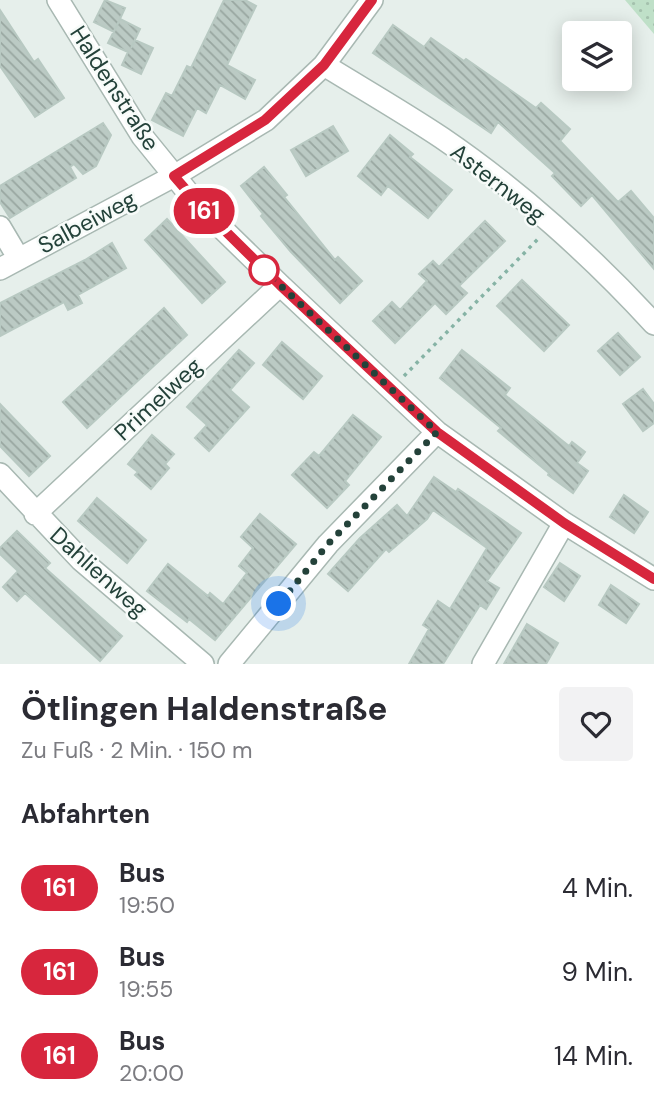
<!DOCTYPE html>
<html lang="de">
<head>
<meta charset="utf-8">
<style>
	:root { --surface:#fff; --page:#f2f2f3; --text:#2b2b33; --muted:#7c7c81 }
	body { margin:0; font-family:"DM Sans",sans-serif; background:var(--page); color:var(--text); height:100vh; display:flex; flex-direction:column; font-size:26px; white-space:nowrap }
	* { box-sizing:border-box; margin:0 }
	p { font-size:23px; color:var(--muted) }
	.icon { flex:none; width:38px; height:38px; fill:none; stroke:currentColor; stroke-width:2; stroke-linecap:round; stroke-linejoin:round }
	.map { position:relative; height:664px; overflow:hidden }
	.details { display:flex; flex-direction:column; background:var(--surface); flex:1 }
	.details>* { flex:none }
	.badge { padding:0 14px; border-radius:23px; font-size:24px; line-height:46px }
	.controls { position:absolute; left:562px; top:21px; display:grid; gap:14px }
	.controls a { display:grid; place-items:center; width:70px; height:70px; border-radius:7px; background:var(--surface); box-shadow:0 4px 18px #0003; font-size:35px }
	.you { position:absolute; width:35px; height:35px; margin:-18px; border:5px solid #fff; border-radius:50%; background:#1a73e8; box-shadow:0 0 0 10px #1a73e833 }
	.map>.badge { position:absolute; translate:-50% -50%; box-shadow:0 0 0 4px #fff }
	h2 { padding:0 21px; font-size:26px; line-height:63px }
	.round { display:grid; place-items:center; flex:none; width:74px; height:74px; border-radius:7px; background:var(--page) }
	.headline { display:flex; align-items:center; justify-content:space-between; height:119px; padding:0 21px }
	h1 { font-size:33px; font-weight:700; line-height:52px }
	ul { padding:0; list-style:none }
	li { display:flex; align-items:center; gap:21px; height:84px; padding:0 21px }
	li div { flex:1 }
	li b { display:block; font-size:26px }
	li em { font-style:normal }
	li .badge { min-width:77px; font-weight:700; text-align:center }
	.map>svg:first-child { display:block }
	.grass { fill:url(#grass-dots) }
	.building { fill:url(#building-back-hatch); stroke:#b8c9c2; stroke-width:2 }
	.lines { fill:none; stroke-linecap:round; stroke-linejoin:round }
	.minor-casing { stroke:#a8b8b2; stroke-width:24 }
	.path { stroke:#86b3a5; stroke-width:3.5; stroke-dasharray:3.5 5; stroke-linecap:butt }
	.minor { stroke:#fff; stroke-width:21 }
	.line-casing { stroke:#fff; stroke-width:16 }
	.line { stroke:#d7263d; stroke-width:10 }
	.walk { stroke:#24423a; stroke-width:7; stroke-dasharray:0 12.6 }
	.stop-dot { fill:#fff; stroke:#d7263d; stroke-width:3.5 }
	.labels { text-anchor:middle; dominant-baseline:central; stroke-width:5; stroke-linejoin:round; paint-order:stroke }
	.street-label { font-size:23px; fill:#24423a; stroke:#f7fbf9 }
</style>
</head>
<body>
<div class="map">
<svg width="654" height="664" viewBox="0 0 654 664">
	<defs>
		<pattern id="grass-dots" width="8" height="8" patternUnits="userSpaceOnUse" patternTransform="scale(1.75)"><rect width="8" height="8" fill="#bfe0c8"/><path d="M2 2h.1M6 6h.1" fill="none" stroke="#a4c1ad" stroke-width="1.8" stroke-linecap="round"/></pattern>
		<pattern id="building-back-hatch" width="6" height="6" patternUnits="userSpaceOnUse" patternTransform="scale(1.75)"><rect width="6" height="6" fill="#bbcac4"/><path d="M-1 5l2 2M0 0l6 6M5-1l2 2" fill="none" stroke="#98a6a0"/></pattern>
	</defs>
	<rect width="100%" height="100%" fill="#e6efeb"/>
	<path class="grass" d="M625 0H654V34Z"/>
	<path class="building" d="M105 0 125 8 114 32 94 22Z
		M224 0H245L256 6 227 65 255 80 245 99 220 85 206 113 197 108 183 136 152 120 166 93 172 96 187 66 191 68Z
		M0 10 34 62 38 59 64 98 35 117 0 66Z
		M120 19 140 29 131 48 135 40 153 48 141 74 122 65 128 52 108 43Z
		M393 25 424 47 431 38 464 61 466 59 536 108 541 103 570 129 560 141 618 202 631 191 654 218V269L592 195 581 206 552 176 555 173 498 122 491 133 373 53Z
		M103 123 111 135 96 166 83 174 74 164 70 167 76 178 10 218 0 202V186Z
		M333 126 348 151 306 176 291 150Z
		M390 135 413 154 410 157 452 190 428 218 388 186 381 195 358 176Z
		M264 167 287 195 284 197 335 260 338 257 362 281 340 303 291 252 261 216 263 214 241 186Z
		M167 219 225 282 202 303 145 240Z
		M485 221 505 241 459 286 467 293 446 314 435 303 395 343 373 321 392 302 400 310 427 281 419 274 433 261 439 267Z
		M112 243 126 268 78 295 82 303 68 310 64 302 0 336V303L85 260Z
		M522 280 569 325 544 351 497 306Z
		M164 308 187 335 87 428 63 402Z
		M618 333 640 357 620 375 598 351Z
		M282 342 322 376 303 399 263 365Z
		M239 350 254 363 230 390 249 407 209 451 195 438 207 425 187 407Z
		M462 350 510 388 505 395 569 446 572 442 585 452 577 463 588 471 573 493 548 475 549 473 498 431 501 428 440 378Z
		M643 389 654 404V423L643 431 623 404Z
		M0 404 50 456 29 476 0 446Z
		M353 415 381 437 345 481 349 485 327 508 292 475 314 452 319 456Z
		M152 435 174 454 165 464 169 468 151 489 135 475 138 472 128 464Z
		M434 477 456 492 458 489 521 533 487 581 499 588 486 609 480 605 443 664H409L429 629 423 625 438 601 450 609 487 548 433 510 427 519 389 552 386 549 348 591 328 574 360 538 397 505 407 516Z
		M624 495 648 512 634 533 610 517Z
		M97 498 146 540 127 563 78 521Z
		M260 514 296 544 215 640 189 619 187 622 147 591 168 564 208 596 210 593 223 604 247 573 239 566 253 548 241 537Z
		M17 531 50 563 45 568 122 636 100 661 25 593 17 601 3 587 18 571 0 554V548Z
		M560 563 580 576 564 601 544 587Z
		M611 585 639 604 626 623 599 605Z
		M527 624 558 643 546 664H504Z"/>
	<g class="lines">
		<defs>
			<path id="minor" d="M58 0 142 136 199 206 280 285 437 432 564 523 654 579
				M324 65C363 89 403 112 442 138 517 189 593 257 654 324
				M0 227 19 259
				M0 269 174 176 266 120 324 65 372 0
				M0 474 81 560 203 664
				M35 514 280 285
				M229 664 328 544 437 432
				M483 664 564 523"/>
		</defs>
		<use href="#minor" class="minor-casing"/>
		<path class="path" d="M404 376 538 239"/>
		<use href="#minor" class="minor"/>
	</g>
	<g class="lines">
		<defs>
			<path id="line" d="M372 0 324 65 265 120 174 176 200 206 280 285 437 432 564 523 654 579"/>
		</defs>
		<use href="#line" class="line-casing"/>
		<use href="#line" class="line"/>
		<path class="walk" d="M264 270 437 432 328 544 279 604"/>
	</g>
	<circle class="stop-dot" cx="264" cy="270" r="14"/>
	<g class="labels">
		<g class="street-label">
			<text transform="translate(115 88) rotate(57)">Haldenstraße</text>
			<text transform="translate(498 183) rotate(38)">Asternweg</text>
			<text transform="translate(87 222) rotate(-28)">Salbeiweg</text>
			<text transform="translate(158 399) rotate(-43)">Primelweg</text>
			<text transform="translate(99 572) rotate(42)">Dahlienweg</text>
		</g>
	</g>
</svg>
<div class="controls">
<a><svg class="icon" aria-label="layers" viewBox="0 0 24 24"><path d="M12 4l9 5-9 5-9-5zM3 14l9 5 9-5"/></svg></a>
</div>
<div class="you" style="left:279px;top:604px"></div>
<b class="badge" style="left:204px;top:211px;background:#d7263d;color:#fff">161</b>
</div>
<section class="details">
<div class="headline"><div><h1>Ötlingen Haldenstraße</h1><p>Zu Fuß · 2 Min. · 150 m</p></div><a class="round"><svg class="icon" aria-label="heart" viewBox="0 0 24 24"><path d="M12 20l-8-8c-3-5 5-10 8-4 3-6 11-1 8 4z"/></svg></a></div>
<h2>Abfahrten</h2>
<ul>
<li><span class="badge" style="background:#d7263d;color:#fff">161</span><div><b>Bus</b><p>19:50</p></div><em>4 Min.</em></li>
<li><span class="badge" style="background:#d7263d;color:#fff">161</span><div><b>Bus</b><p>19:55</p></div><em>9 Min.</em></li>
<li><span class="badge" style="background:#d7263d;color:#fff">161</span><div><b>Bus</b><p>20:00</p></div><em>14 Min.</em></li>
</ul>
</section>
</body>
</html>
